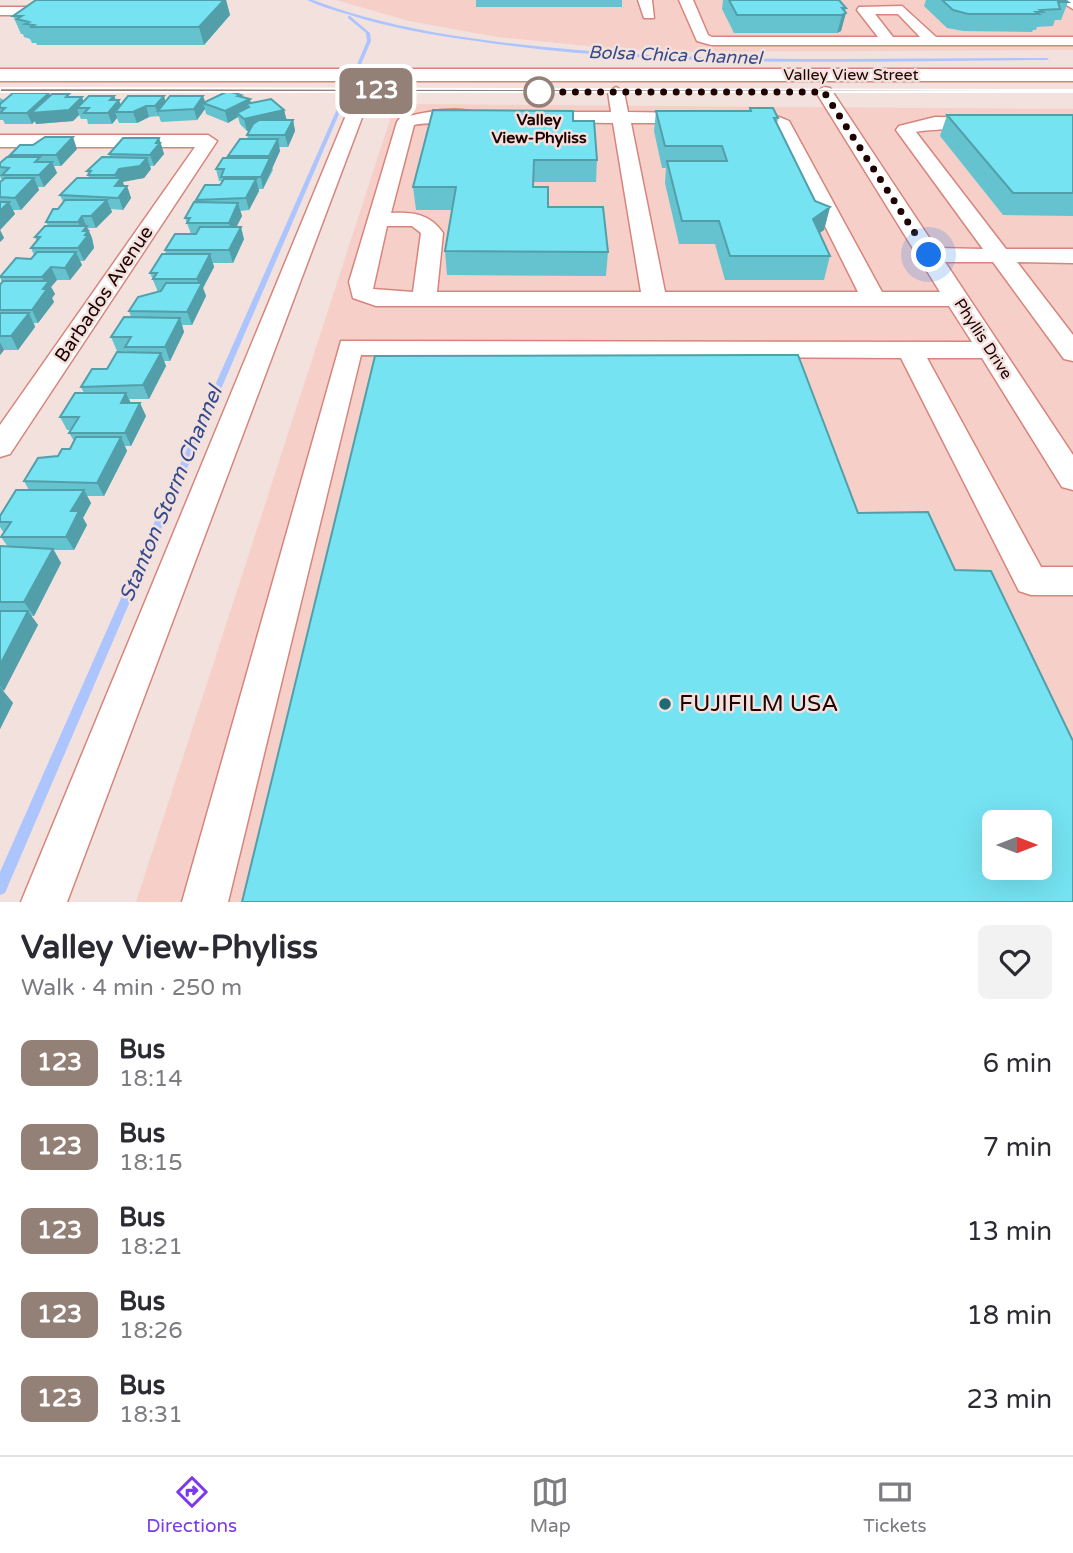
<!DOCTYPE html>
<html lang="en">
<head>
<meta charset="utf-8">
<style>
	:root { --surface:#fff; --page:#f2f2f3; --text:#2b2b33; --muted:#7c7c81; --line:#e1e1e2; --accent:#7c3aed }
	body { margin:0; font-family:"Varela Round",sans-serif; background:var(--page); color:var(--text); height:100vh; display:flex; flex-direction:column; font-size:26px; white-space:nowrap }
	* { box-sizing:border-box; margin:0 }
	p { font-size:23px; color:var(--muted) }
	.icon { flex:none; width:38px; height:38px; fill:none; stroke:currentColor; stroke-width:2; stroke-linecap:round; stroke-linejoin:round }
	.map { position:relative; height:902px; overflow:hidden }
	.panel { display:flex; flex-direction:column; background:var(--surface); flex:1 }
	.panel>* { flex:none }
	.badge { padding:0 14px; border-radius:10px; font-size:24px; line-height:46px }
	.needle { width:46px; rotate:90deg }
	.controls { position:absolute; left:982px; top:810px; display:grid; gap:14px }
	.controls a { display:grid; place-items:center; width:70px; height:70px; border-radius:10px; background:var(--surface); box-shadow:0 7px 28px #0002; font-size:35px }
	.you { position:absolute; width:35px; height:35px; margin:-18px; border:5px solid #fff; border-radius:50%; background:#1a73e8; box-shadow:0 0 0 10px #1a73e833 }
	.map>.badge { position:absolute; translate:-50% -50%; box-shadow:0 0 0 4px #fff }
	.round { display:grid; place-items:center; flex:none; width:74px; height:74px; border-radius:10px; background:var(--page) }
	.summary { display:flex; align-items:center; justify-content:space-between; height:119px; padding:0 21px }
	h1 { font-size:33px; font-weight:700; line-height:52px }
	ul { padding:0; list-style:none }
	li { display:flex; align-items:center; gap:21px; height:84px; padding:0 21px }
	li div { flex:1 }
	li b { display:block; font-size:26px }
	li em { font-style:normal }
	li .badge { min-width:77px; font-weight:700; text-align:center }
	.tabs { display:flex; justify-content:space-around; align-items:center; height:98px; border-top:2px solid var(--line); background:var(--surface); font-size:19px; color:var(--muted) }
	.tabs a { display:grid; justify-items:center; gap:4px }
	.tabs .selected { color:var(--accent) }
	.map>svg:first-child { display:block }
	.built { fill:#f6cfc9; fill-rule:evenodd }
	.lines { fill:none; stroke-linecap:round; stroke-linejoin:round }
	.stream { fill:#adc5fe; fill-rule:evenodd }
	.minor-casing { stroke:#d7857c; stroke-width:3 }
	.major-casing { stroke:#d7857c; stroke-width:3 }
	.minor { fill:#fff; fill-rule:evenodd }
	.major { fill:#fff; fill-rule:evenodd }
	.wall { fill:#65c3d0 }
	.shaded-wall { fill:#529fa9 }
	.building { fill:#75e3f2; stroke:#529fa9; stroke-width:2; fill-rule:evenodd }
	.line { fill:#938177; stroke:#fff; stroke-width:2 }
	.walk { stroke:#1e0302; stroke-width:7; stroke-dasharray:0 12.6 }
	.stop-dot { fill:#fff; stroke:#938177; stroke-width:3.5 }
	.poi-dot { fill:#1f6a73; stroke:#f3e1de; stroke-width:2.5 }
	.labels { text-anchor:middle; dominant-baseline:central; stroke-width:5; stroke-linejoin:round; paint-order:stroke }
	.far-street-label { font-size:16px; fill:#1e0302; stroke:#f3e1de }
	.far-stop-label { font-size:16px; font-weight:bold; fill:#1e0302; stroke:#f3e1de }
	.far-water-label { font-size:18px; font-style:italic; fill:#334a8d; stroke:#f3e1de }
	.street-label { font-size:19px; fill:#1e0302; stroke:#f3e1de }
	.water-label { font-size:21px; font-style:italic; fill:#334a8d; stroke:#f3e1de }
	.near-poi-label { font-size:23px; fill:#1e0302; stroke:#f3e1de; text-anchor:start }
</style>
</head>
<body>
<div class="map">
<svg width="1073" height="902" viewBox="0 0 1073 902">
	<rect width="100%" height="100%" fill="#f3e1de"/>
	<path class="built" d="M336 0H1073V50L672 52 607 48 497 37 409 21Z
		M395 104 1073 109V902H136ZM994 822H1040V868H994Z"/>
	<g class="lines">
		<path class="stream" d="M307 0H313C387 28 466 39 545 47 712 64 880 58 1047 58L1049 59 1047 60C857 61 665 69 476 41 432 35 389 28 347 14 333 10 319 6 307 0Z
			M348 16H350L370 33 371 41 360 67 358 68 356 67 367 41 366 33 348 18Z
			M343 99 345 100 5 893 0 895V872L341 100Z"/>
		<defs>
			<path id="minor" d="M638 0H652L654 18H644Z
				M679 0H693L708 35 712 37H878L857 10 859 7 902 6 936 37H1073V45H711L697 41ZM875 14H898L920 37H893Z
				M1058 0H1073V9Z
				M0 7H38L45 11 38 15H0Z
				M364 86 372 91 67 902H21L356 91Z
				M616 87 624 92 628 112 694 113 703 118 694 123H631L665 292H858L776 128 731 122 728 118 731 114C749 110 773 113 789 121L882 292H940L816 92 824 87 830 88 936 248 983 249 896 130 899 126 935 117 991 118 994 122C987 130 933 128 916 132L1006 249H1073V263L1017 262 1073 335V361L1064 359 993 262H945L1073 455V490L1062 487 982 358H927L1041 567H1073V595H1031L1019 591 901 358 361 355 228 902H182L341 341 972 342 949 306H376L353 298 349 282 397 122 400 118C417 114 465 102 479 116 469 125 430 121 414 125L391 213C413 212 430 214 443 233L437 292H641L613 123 534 122 525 117 534 112H611L608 92ZM387 226H412L421 233 413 292 373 289Z
				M0 135H208L217 141 10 454 0 457V425L195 147H0Z"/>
			<path id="major" d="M0 69H1073V81H0Z"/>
		</defs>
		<use href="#minor" class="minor-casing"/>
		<use href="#major" class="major-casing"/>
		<use href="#minor" class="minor"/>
		<use href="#major" class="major"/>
	</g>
	<path class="wall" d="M36 0H226L230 15 204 45H37L36 43H32L30 39 24 37 23 34H21L13 16Z
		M476 0H622V7H476Z
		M723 0H839L846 8 841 31 837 33H734L722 9Z
		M926 0H1065L1068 2 1061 20H1055L1053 26 1037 27 1036 30H1033L1032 32 963 31 947 28 924 6Z
		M50 95 70 97 84 101 114 96 116 100 121 105 164 96 165 102H205L241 95V97L251 103 284 110 286 120H293L295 131 288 147H279L280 151 272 167 273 170 263 189H259V191L249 210 240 211 242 216 236 227 244 239 233 263H213L214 267 203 288 206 296 192 325H182L184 332 170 361H164L166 366 149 399H129L131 403 146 416 131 446H125L127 451 104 496H87L91 503 83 518 87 525 74 550H54L61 563 34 616H31L38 625 3 691 13 703 0 729V546L8 547 1 537 4 533 0 527V516L29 490 24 481 58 456 70 449 74 441 69 433 71 430H67L60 417 84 393 81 387 107 369 127 353V351H117L111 337 131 317 129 311 158 292 150 273 166 254 165 250 191 234 185 218 197 202 196 200 220 185 222 181H219L216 169 228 158V156L248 139 247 135 250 130 247 131 240 124 238 117 228 123 206 114 205 109 197 120 161 122 159 116 149 117 137 123H119L117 118 112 124H88L87 119H81L79 115 73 121 36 124 35 121 32 124H5L3 120H0V98L4 100Z
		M750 108 778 118 777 124 815 201 830 207 824 230 819 233 830 256 824 280H725L715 244H679L665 183 666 168H662L654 131 656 111H749Z
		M947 115H1073V216L1003 215 940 136Z
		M573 121 597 160 596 182H534V187L548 207 608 252 606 276 447 275 445 251 452 210H416L413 187Z
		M159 138 164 154 154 166H150L151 169 144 178 123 181V182L124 186H127L131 198 123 210 111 209 112 212 96 228H88L92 238 94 248 84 261H80L82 265 70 280H57L51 287 55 294 52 298 54 302 38 323H34L35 327 18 350H4L0 355V285L2 282 0 277 31 259 34 255 31 248 37 242 35 237 48 226 46 222 63 202 60 195 89 178 87 171 110 157 109 154Z
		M77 149 61 166H54L57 173 44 187H38L39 190 21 210H13L15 214 0 230 4 238 0 242V182L3 179H1L0 176V163L11 157 10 155Z"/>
	<path class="shaded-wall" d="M224 0H226L230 15 204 45 199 27Z
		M846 13 841 31 837 33 842 15Z
		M49 93 53 103 82 97 86 108H77L79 115 73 121 36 124 35 121 32 124 27 113Z
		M241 95 243 103 250 99 253 110 246 104 248 112 237 113 238 117 228 123 225 111 238 96Z
		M114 96 117 103 119 100 123 111 115 112 117 118 112 124 108 113 110 100Z
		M164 96 167 107 158 111 159 116V117L155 106Z
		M203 96 206 104 203 103 205 109 197 120 194 109Z
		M146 106 149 117 137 123 133 112Z
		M284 110 287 121 247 131 244 119Z
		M293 120 295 131 288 147 285 135Z
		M73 137 77 149 61 166 56 155Z
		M159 138 164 154 154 166 150 155 156 143Z
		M278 139 280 151 263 189 261 177Z
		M147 158 151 169 144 178 123 182 125 189 127 186 131 198 123 210 115 186 118 183 115 175 119 169Z
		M52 162 57 173 44 187 39 175Z
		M34 178 39 190 21 210 15 198Z
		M256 179 259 191 249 210 246 198Z
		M107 200 112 212 96 228 91 216Z
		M9 202 15 214 0 230 4 238 0 242V211Z
		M238 203 242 216 232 236 229 223Z
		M830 207 824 230 807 242 813 219Z
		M82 216 92 238 94 248 84 261 78 248 83 234 78 222Z
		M241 227 244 239 233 263 229 250Z
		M76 252 82 265 70 280 65 268Z
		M210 254 214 267 203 288 206 296 192 325 187 312 200 288 197 279Z
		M51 267 57 280 51 287 55 294 52 298 54 302 38 323 32 310 46 285 42 277Z
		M29 313 35 327 18 350 11 336Z
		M180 318 184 332 170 361 165 347Z
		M0 342 4 350 0 355Z
		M161 353 166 366 149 399 143 385Z
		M126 393 132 406 121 403Z
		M140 403 146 416 131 446 125 433Z
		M121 437 127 451 104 496 97 483Z
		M84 490 91 503 83 518 87 525 74 550 66 537 71 511Z
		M53 549 61 563 34 616 24 602Z
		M28 611 38 625 4 691 0 686V665Z
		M0 687 13 703 0 729Z"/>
	<path class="building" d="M36 0H224L199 27H30L34 25 25 24 29 22 17 19 22 16H13Z
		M729 0H839L846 8H842L846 13 842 15H737Z
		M942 0H1065L1068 2H1058L1060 9 1040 10 1043 12H1036L1039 14H968L953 10Z
		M228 91 241 95 238 96 250 99 225 111 203 103Z
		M13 93H49L27 113H0L5 108H0V104Z
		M52 94H69L66 97H82L69 110 31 113Z
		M89 96H114L110 100H119L108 113H84L89 108H77Z
		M128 96H164L155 106H146L133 112H115Z
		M170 96H203L194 109 158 111Z
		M271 99 284 110 244 119 237 113 249 107 246 104Z
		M750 108H773L778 118H774L815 201 830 207 813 219 830 256H730L719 221H682L667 161H727L722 146H665L656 111H751Z
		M433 110 573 111V121H594L597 160H534L533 187H548V207H603L608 252 445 251 456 187H413Z
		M947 115H1073V193H1013Z
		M259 120H293L285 135H247L253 124Z
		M45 137H73L56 155H10L20 145H33Z
		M123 138H159L156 143H160L150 155 109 154Z
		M240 139H278L269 156H228Z
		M7 157H40L35 162H52L39 175H2L9 168 0 167V163Z
		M102 157 147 158 140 166 119 169 115 175H88L91 171H87Z
		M223 158H270L261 177H221L224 169H216Z
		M5 178H34L15 198 0 197V182Z
		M77 178H121L115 186H127L118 198 60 195Z
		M224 179H256L246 198 196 200 205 185H220Z
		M65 200H107L91 216H82L78 222H46L53 209H58Z
		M0 202H9L0 211Z
		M194 202 238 203 229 223H187L190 218H185Z
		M45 226H87L83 231H88L85 235H88L78 248H31L40 237H35Z
		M200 227H241L229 250H165L175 234H196Z
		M37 252H76L65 268 51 267 42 277H0L16 258 31 259Z
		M162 254H210L197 279H153L157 273H150Z
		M3 281H49L43 289H47L32 310H0V285Z
		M166 283H202L187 312 129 311 138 297 161 291Z
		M0 313H29L11 336H0Z
		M124 317 180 318 165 347H125L131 337H111Z
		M117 352 161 353 143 385 81 387 92 369H107Z
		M798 355 858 513 928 512 955 570 991 571 1073 741V902H242L375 356ZM994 822H1040V868H994Z
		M75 393H126L121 403H140L125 433H69L79 417H60Z
		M76 437H121L97 483 24 481 38 458 58 456 62 449H70Z
		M16 490H84L71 511H79L66 537H1L11 522H0V516Z
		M0 546 53 549 24 602H0Z
		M0 611H28L0 665Z"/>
	<path class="line" d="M0 88 1073 90V92H0Z"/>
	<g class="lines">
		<path class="walk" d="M539 92H532H824L929 255"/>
	</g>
	<circle class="stop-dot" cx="539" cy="92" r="14"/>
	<circle class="poi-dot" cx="665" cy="704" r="7"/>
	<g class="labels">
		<g class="far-street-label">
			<text x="851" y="75">Valley View Street</text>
			<text transform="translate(983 339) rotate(57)">Phyllis Drive</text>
		</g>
		<g class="far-stop-label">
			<text x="539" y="120">Valley<tspan x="539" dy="18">View-Phyliss</tspan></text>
		</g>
		<g class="far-water-label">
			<text transform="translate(675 55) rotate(2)">Bolsa Chica Channel</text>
		</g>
		<g class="street-label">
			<text transform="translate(104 294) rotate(-56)">Barbados Avenue</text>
		</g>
		<g class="water-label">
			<text transform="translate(171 494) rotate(-67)">Stanton Storm Channel</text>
		</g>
		<g class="near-poi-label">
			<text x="679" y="704">FUJIFILM USA</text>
		</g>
	</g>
</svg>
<div class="controls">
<a><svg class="needle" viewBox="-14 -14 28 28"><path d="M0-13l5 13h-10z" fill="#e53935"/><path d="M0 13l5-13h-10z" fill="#7c7c81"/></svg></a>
</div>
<div class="you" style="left:929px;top:255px"></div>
<b class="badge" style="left:376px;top:91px;background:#938177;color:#fff">123</b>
</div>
<section class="panel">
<div class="summary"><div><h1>Valley View-Phyliss</h1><p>Walk · 4 min · 250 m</p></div><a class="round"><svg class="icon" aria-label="heart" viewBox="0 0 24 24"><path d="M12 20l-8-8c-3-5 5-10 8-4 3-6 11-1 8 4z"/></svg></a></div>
<ul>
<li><span class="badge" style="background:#938177;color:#fff">123</span><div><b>Bus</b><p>18:14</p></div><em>6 min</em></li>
<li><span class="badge" style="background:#938177;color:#fff">123</span><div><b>Bus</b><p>18:15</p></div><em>7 min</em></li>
<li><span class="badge" style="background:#938177;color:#fff">123</span><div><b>Bus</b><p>18:21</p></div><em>13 min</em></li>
<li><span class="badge" style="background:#938177;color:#fff">123</span><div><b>Bus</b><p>18:26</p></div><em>18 min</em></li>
<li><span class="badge" style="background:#938177;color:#fff">123</span><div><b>Bus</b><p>18:31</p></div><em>23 min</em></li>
</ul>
</section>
<nav class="tabs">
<a class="selected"><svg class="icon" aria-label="directions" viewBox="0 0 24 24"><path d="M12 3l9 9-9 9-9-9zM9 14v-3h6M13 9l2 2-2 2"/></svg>Directions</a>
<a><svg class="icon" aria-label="map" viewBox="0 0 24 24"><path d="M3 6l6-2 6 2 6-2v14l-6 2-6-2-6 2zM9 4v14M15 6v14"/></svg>Map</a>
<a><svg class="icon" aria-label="tickets" viewBox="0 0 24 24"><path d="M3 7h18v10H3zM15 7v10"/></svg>Tickets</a>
</nav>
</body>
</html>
